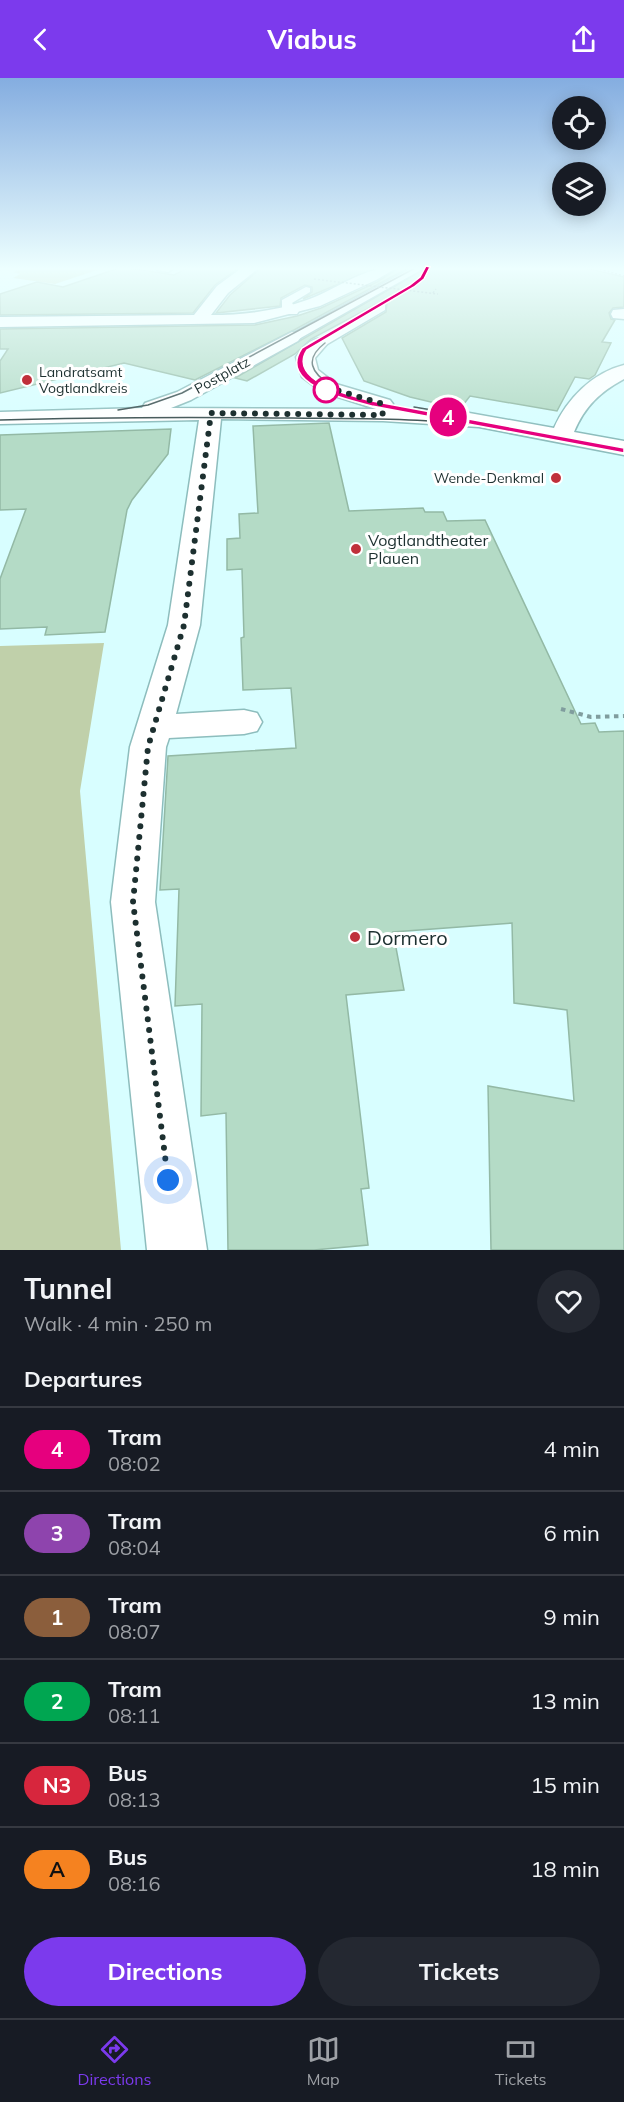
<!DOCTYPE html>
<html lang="en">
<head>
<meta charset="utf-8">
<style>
	:root { --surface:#171b24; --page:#242831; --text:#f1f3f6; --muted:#9ea1a6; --line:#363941; --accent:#7c3aed }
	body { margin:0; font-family:Mulish,sans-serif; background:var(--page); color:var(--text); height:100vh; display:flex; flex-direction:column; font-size:22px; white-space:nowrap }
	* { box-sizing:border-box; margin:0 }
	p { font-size:20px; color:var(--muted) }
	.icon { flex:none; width:33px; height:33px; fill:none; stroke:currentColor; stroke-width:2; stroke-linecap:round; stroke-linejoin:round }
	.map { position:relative; height:1172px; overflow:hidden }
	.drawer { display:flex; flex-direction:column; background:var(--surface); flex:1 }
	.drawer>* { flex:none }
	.badge { padding:0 12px; border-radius:20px; font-size:21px; line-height:39px }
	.buttons { position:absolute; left:552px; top:18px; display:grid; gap:12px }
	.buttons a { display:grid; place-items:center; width:54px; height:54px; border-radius:50%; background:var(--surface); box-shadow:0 3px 15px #0003; font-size:30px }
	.you { position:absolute; width:30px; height:30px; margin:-15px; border:4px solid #fff; border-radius:50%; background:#1a73e8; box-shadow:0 0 0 9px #1a73e833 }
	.map>.badge { position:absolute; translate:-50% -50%; box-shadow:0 0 0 3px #fff }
	h2 { padding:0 24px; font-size:22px; line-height:54px }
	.round { display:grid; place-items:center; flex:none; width:63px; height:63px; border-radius:32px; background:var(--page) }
	.summary { display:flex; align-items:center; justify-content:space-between; height:102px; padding:0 24px }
	h1 { font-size:28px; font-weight:700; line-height:45px }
	.button { display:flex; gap:12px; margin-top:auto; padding:12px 24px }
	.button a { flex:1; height:69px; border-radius:36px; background:var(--accent); color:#fff; font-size:24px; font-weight:700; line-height:69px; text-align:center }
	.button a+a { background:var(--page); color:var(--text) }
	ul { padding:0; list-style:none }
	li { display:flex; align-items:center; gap:18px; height:84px; padding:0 24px; border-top:2px solid var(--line) }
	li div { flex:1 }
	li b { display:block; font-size:22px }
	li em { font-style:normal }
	li .badge { min-width:66px; font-weight:700; text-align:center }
	header { display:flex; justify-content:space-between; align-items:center; height:78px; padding:0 24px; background:var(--accent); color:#fff; font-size:27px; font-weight:700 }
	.dock { display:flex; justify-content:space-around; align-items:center; height:84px; border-top:2px solid var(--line); background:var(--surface); font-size:16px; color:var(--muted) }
	.dock a { display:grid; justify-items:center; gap:3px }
	.dock .active { color:var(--accent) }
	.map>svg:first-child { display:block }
	.green { fill:#c0d0aa }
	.building { fill:#b4dbc6; stroke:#93b9a5; stroke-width:1.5 }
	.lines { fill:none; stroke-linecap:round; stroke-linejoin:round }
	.lane-casing { stroke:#8dbdbd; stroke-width:3 }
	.street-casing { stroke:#8dbdbd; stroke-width:3 }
	.path-far1 { stroke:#809d9e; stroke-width:1.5; stroke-dasharray:2 2; stroke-linecap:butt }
	.path { stroke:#809d9e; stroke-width:4; stroke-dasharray:4.5 4.5; stroke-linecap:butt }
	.lane { fill:#fff; fill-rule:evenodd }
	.street { fill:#fff; fill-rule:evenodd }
	.tram { stroke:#394e4f; stroke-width:1.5 }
	.path-bridge { stroke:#809d9e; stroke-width:1.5; stroke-dasharray:2 2; stroke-linecap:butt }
	.line { fill:#e6007e; stroke:#fff; stroke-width:1.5 }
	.walk { stroke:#1d3030; stroke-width:6; stroke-dasharray:0 10.8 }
	.poi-dot { fill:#c0303b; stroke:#fff; stroke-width:2 }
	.stop-dot { fill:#fff; stroke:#e6007e; stroke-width:3 }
	.labels { text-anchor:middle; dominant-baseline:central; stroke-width:6; stroke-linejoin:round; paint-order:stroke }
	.far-poi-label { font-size:14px; fill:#1d3030; stroke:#fff; text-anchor:start }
	.far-street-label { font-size:14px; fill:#1d3030; stroke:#fff }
	.poi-label { font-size:16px; fill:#1d3030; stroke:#fff; text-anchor:start }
	.near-poi-label { font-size:20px; fill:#1d3030; stroke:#fff; text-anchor:start }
</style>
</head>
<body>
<header><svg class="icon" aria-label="back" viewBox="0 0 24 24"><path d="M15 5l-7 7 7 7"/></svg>Viabus<svg class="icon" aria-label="share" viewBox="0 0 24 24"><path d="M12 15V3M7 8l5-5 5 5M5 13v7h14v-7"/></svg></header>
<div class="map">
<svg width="624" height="1172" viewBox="0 0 624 1172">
	<rect width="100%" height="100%" fill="#d8feff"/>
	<path class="green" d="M30 189H106L55 206 13 200 20 196 13 194Z
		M104 565 80 713 121 1172H0V568Z"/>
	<path class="building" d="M122 189 174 197 190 189H240L215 207 193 235 0 237V216L37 204 63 209Z
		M262 189H379L303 221 312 214V209L305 207 281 220 280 228 216 235 230 217Z
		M400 189H410L294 252 195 302 124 285 0 315V283L8 271H0V251L255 247 297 238 321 230 377 204Z
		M428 189H581L624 199V229L613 230 609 235 611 241 615 242 602 264 611 265 595 297 589 301 575 299 557 333 470 318 460 331 410 319 364 303 342 260 386 234 387 225 382 223 311 261 295 276 247 303 235 300Z
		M329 345 349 433 423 430 425 434H443L447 443 485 442 581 646 595 645 599 654 624 653V1172H491L488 1008 574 1023 567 932 514 925 512 845 393 854 404 912 346 917 369 1110 361 1111 368 1167 314 1172H228L226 1035 201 1038 202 926 175 928 179 811 160 812 168 678 296 670 291 610 243 612 241 560 244 559 242 491 227 492V461L240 460 239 436 258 435 253 348Z
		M171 351 168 376 132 422 127 432 105 554 45 557 47 549 0 551V501L26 431 0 432V357Z"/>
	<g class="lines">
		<defs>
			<path id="lane" d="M414 189H426L297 262H287L286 259Z
				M306 209 310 210V214L292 225 299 233 297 236H289L282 231V222Z
				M381 225 385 226V232L324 268H314L312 265Z"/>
			<path id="street" d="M155 189H174L175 190 168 194 157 192Z
				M243 189H260L228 215 211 237C244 237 276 233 307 222 337 211 367 187 398 189L376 202 320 228 254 245 0 249V239L194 237 217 208Z
				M624 231V241L613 240 611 236 613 232Z
				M292 254 298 255 301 259 298 263 191 322 171 330 376 331 322 314 302 299 296 279C303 269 312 258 325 261L328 265 315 280 318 292 336 306 390 322 393 326 388 331 450 335 458 333 554 350C567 321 592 295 624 287V301C600 314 585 328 574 354L624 363V377L479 349 383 343 221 341 200 547 176 636 244 632 257 635 262 644 257 653 244 656 169 660 166 669 155 824 207 1172H147L111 824 130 669 168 547 199 342 0 346V334L142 330 145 325 177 314Z"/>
		</defs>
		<use href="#lane" class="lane-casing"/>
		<use href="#street" class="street-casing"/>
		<path class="path-far1" d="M592 189 624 198
			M433 215 436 211"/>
		<path class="path" d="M561 631 591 639 624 638"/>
		<use href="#lane" class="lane"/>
		<use href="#street" class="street"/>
		<path class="tram" d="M325 265C304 281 311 295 331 307
			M414 329 456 336
			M118 332 148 327 182 315 417 189
			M423 335C380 329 335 325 302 294L299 279 304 271 315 264 412 208 423 200 428 189
			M0 342C97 339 195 339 292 340 366 341 438 340 511 351
			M502 350 624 373"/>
		<path class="path-bridge" d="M314 201 438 216"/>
	</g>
	<linearGradient id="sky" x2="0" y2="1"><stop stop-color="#84ade0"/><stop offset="0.54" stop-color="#edffff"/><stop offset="1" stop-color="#edffff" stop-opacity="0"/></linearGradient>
	<rect width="624" height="353" fill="url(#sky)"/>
	<path class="line" d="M426 188 430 189 424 201 414 209 307 272C287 303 351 318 372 323L624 370V375L372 328C347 322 277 306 302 270L410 207 420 199Z"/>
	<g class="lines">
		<path class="walk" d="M168 1102 133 824 148 669 184 547 211 335 383 337 380 325 329 310 326 312"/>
	</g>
	<g class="poi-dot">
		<circle cx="27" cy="302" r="6"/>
		<circle cx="556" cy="400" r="6"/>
		<circle cx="356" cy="471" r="6"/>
		<circle cx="355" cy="859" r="6"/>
	</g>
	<circle class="stop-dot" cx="326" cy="312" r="12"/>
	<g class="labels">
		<g class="far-poi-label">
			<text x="39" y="294">Landratsamt<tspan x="39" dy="16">Vogtlandkreis</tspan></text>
			<text x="544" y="400" text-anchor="end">Wende-Denkmal</text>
		</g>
		<g class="far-street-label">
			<text transform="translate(222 297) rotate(-29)">Postplatz</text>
		</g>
		<g class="poi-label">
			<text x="368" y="462">Vogtlandtheater<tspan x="368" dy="18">Plauen</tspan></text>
		</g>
		<g class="near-poi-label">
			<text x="367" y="859">Dormero</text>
		</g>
	</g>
</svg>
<div class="buttons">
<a><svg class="icon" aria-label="locate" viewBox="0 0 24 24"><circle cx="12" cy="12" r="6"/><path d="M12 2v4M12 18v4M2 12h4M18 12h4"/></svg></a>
<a><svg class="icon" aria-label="layers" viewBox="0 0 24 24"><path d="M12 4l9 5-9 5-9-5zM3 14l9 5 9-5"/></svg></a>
</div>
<div class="you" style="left:168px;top:1102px"></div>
<b class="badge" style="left:448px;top:339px;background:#e6007e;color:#fff">4</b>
</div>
<section class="drawer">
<div class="summary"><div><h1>Tunnel</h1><p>Walk · 4 min · 250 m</p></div><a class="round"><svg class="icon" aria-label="heart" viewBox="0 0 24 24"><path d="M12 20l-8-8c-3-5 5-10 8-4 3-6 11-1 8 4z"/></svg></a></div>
<h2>Departures</h2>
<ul>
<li><span class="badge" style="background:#e6007e;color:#fff">4</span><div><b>Tram</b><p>08:02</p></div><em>4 min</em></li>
<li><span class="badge" style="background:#8e44ad;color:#fff">3</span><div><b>Tram</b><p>08:04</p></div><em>6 min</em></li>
<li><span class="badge" style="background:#8b5e3c;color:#fff">1</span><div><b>Tram</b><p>08:07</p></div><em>9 min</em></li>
<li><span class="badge" style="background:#00a651;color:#fff">2</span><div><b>Tram</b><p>08:11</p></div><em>13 min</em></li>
<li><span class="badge" style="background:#d7263d;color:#fff">N3</span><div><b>Bus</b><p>08:13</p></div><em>15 min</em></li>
<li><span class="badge" style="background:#f58220;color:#111">A</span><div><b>Bus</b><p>08:16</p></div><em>18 min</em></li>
</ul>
<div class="button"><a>Directions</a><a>Tickets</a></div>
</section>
<nav class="dock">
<a class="active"><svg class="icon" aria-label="directions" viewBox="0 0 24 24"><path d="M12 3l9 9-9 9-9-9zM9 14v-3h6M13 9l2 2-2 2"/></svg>Directions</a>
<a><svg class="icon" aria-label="map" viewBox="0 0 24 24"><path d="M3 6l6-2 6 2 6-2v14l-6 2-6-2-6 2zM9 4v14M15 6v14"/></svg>Map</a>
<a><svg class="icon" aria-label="tickets" viewBox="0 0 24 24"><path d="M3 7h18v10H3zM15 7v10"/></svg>Tickets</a>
</nav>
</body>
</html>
